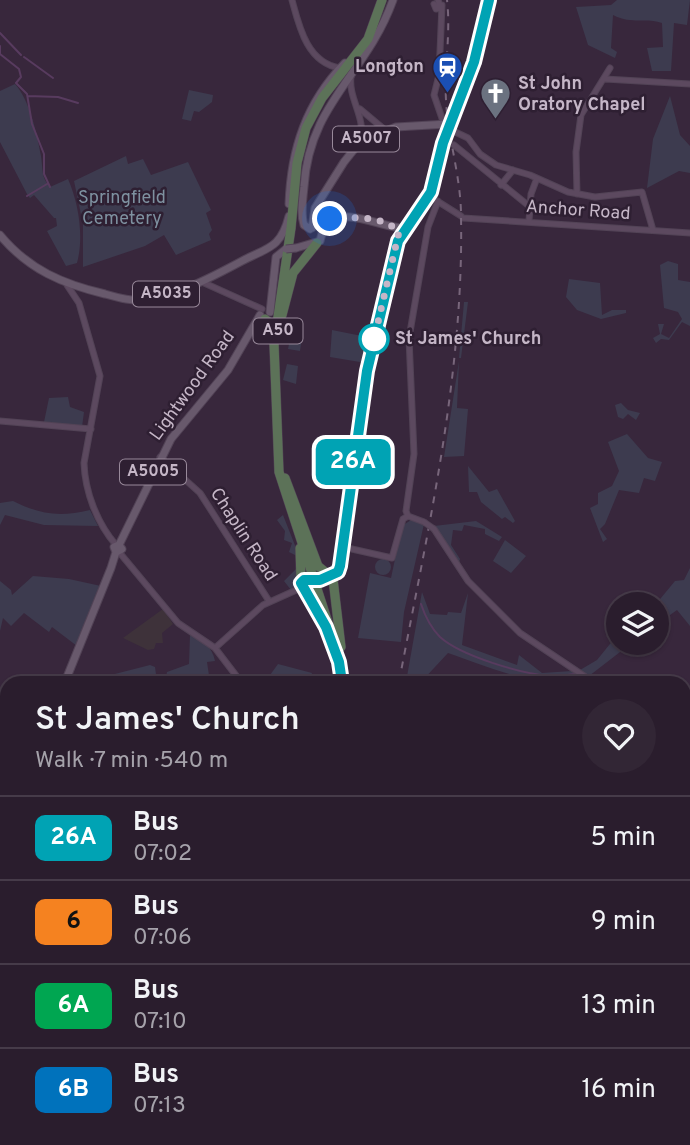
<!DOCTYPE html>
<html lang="en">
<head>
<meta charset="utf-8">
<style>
	:root { --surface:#2a1d2d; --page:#322635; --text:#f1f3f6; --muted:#a5a2aa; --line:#463b49 }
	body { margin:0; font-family:Overpass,sans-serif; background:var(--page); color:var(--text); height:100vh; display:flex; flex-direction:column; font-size:26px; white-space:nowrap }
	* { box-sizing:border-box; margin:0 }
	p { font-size:23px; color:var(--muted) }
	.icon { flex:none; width:38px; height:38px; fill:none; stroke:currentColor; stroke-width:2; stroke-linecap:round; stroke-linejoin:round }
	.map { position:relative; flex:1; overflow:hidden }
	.drawer { position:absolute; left:0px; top:676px; width:691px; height:471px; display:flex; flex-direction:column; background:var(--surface); border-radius:21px 21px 0 0; box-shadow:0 2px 5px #0004,0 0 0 2px var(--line) }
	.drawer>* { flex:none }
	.badge { padding:0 14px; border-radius:10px; font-size:24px; line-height:46px }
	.tools { position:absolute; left:606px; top:592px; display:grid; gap:14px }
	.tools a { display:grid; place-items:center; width:63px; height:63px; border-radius:50%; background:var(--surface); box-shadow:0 2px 5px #0004,0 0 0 2px var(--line); font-size:35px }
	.you { position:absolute; width:35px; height:35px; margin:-18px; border:5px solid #fff; border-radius:50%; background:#1a73e8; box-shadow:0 0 0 10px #1a73e833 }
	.map>.badge { position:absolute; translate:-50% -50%; box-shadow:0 0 0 4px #fff }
	.round { display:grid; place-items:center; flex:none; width:74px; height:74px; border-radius:37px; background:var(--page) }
	.summary { display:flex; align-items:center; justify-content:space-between; height:119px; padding:0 35px }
	h1 { font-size:33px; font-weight:600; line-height:52px }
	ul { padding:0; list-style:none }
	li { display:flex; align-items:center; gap:21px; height:84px; padding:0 35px; border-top:2px solid var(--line) }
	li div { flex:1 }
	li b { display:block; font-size:26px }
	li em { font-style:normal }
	li .badge { min-width:77px; font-weight:700; text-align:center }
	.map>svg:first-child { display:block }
	.medical { fill:#3e323a }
	.green { fill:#3d3b4f }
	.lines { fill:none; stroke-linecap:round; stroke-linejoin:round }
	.stream { stroke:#583b5f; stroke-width:2 }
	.secondary-casing { stroke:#524356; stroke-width:7 }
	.primary-casing { stroke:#524356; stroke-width:9 }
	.highway-casing { stroke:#514254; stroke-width:10 }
	.secondary { stroke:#5c495f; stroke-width:5 }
	.primary { stroke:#68596c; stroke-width:7 }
	.highway { stroke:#5c7258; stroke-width:9 }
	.rail { stroke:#78667b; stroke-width:2; stroke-dasharray:7 7; stroke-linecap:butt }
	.secondary-bridge-casing { stroke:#524356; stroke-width:7; stroke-linecap:butt }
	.primary-bridge-casing { stroke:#524356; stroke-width:9; stroke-linecap:butt }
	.secondary-bridge { stroke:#5c495f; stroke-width:5 }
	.primary-bridge { stroke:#68596c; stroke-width:7 }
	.line-casing { stroke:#fff; stroke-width:16 }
	.line { stroke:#00a3b4; stroke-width:10 }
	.walk { stroke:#c5b6c7; stroke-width:7; stroke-dasharray:0 12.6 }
	.stop-dot { fill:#fff; stroke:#00a3b4; stroke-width:3.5 }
	.labels { text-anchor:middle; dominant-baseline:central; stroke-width:5; stroke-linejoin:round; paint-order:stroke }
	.shield { fill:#2e1f32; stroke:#98899a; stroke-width:2 }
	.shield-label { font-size:16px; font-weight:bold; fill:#c5b6c7 }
	.poi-label { font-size:18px; font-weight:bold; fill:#c5b6c7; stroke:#2e1f32; text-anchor:end }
	.park-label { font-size:18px; fill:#7e91a0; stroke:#2e1f32 }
	.street-label { font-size:18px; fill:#c5b6c7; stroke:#2e1f32 }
	.stop-label { font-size:18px; font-weight:bold; fill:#c5b6c7; stroke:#2e1f32; text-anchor:start }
</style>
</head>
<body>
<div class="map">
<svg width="690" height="1145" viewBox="0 0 690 1145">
	<rect width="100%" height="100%" fill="#38273c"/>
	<path class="medical" d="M163 609 173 624 162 633 163 643H156L154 649 148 650 123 638Z"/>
	<path class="green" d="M617 0H690L687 25 674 23 671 71H652L647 48 663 47 662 23C646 17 633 25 613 15L611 48 617 52 615 58 588 45 576 7 611 5Z
		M15 84C30 101 37 134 41 156 43 168 41 178 50 187L68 179C79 204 84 237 77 263L66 266 47 231 57 226 56 218H54L34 195 30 198 27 194 0 142V91Z
		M189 90 213 95 212 102 199 112 194 111 191 121 182 119Z
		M670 96 680 135 690 146V173L679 171 647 188 653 139Z
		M126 156 128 164 143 159 151 175 188 162 211 210 206 213 212 230 209 234 211 240 176 255 164 235 145 246 83 267V224L74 181Z
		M668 261 678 264V280L690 282V326L682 322 669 340 661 339 656 343 653 338 660 334 658 324H664L661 334 669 338 682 319 678 312 664 308 660 265Z
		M569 279 600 283 602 315 612 310H626V313L601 319 577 310 566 297Z
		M464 302H468L461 358H459Z
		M292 329 303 331 300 351 288 349Z
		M332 330 372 338 366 363 330 357Z
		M459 361 457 408 468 409 464 456 444 457Z
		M287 364 298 366 296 384 283 380Z
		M68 397 70 407 84 412 82 427 44 422 49 398Z
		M621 403 628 410 640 413 636 420 628 414 623 419 618 417 615 405Z
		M627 434 648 458 662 462 655 481 644 478 639 493 619 490 605 524 600 529 607 539 603 542 590 508 598 504V493L612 486 619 471 608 442Z
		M468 466 489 492 497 489 515 521 513 523 505 517 502 519 481 502 477 492H469Z
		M13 501C41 515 60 517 90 510L98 526 44 525 5 515 0 525V503Z
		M283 515 300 558 297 581 293 579 297 582 291 590 284 581 297 568V556L289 552 292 543 284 540 285 531 277 520Z
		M411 520 424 524 404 612 401 642 358 638 370 573 391 578 402 526Z
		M476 521 502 537 499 541 485 534V529L464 525 462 531 453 530 451 545 460 559 459 563 434 526Z
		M505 540 526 556 511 573 493 561Z
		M375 567a8 8 0 1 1 16 0a8 8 0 1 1-16 0Z
		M690 568V626L677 610 656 625V604L675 581 684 580Z
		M33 576 69 579 101 586 77 646 52 627 49 632 24 613 11 626 3 618 0 631V581L11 590 12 595Z
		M422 592 430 614 447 615 448 612 461 613 468 593 462 645 517 665 519 655 542 673 572 671 576 675C535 690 487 666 448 653L421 682H406Z
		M190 635C203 641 212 646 215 661L207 662 210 682H165L167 672 189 664Z
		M614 639 618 642H633L589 676 580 670 597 660Z
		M278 664 312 673 309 682H265Z
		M150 665 155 667 157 682H108L107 676Z
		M0 725 7 731 3 766 0 765Z
		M684 803 690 812V886L686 887Z
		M579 1139 640 1142 637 1145H579Z"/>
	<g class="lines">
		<path class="stream" d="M0 33 21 55
			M0 46V54L19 69 21 77 16 83 27 94 32 124 44 154V174L50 187
			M24 57 53 78
			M28 96 58 97 78 103
			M27 196 47 184
			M421 604C425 616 431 628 440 637 461 656 522 674 550 676
			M551 677 575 674"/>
		<defs>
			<path id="secondary" d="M292 0C299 26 307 63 340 68
				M434 4 436 9 441 8 438 0
				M442 5 439 75 434 95 445 127
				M351 77C348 99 367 118 360 142
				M605 79 690 84
				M360 109 385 130
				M451 130 468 138 480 154 496 165 530 175 568 192 595 197 642 192 653 230
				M454 145 529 206
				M501 185 513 170
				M577 194 576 152 581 115 610 68
				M427 198 434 199 461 216
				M463 218 690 233
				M529 221 531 194 537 178
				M202 282 262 309
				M67 285 79 303 100 376 84 463C85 492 97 523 116 545
				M0 421 91 429
				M160 457 200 493 269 601
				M408 516 424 522
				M434 529 468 581 520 633 593 682
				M343 547 392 558 403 519 408 516 406 511 414 454 409 338 428 227 438 201
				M119 552 178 623 215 648 241 682
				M215 648 263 605 303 587
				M684 766 690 772"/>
			<path id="primary" d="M451 126 474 62 489 0
				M289 204C291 149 306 103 345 63
				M312 228 315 208 344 162 360 142 396 127 448 124
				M310 229 304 225C300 213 303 199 304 187 309 103 366 75 393 0
				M0 235C29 270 63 284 105 294 119 298 133 302 148 299 178 295 214 276 242 261 266 248 281 249 289 216
				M296 248 320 241 325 222C348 207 384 229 405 228
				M270 312 276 257 286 249
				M119 545 171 439 228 370 260 315
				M326 577 327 581H332L341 564 367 371 398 241 431 192 448 131
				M65 682 111 568 116 552 114 547 119 545 122 549 116 552
				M0 795 7 780"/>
			<path id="highway" d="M282 315 293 273 317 243
				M265 319 271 324 272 333
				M285 478 318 566 329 575
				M300 548 301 582
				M333 579 341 647
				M304 588 323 621
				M342 682 333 638 279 472 274 344 291 228 297 163 306 128 322 98 368 39 382 0
				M684 954 690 952
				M0 1080 7 1077
				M321 1145V1139
				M327 1145V1139"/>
		</defs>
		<use href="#secondary" class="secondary-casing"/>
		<use href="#primary" class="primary-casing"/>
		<use href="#highway" class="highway-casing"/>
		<use href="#secondary" class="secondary"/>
		<use href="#primary" class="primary"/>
		<use href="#highway" class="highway"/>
		<path class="rail" d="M399 682C428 529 464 373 461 216 461 177 448 139 446 100 444 67 451 34 447 0
			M352 1139V1145"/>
		<defs>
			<path id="secondary-bridge" d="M424 522 434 529"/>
			<path id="primary-bridge" d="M286 249 296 248
				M313 583 322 581"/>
		</defs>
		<use href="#secondary-bridge" class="secondary-bridge-casing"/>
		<use href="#primary-bridge" class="primary-bridge-casing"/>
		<use href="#secondary-bridge" class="secondary-bridge"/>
		<use href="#primary-bridge" class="primary-bridge"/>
	</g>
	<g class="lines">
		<defs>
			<path id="line" d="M342 682 339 662 326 627 301 583 304 580H320L338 572 340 566 367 371 398 241 431 192 443 143 474 62 489 0"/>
		</defs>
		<use href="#line" class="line-casing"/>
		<use href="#line" class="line"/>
		<path class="walk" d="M330 219C351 217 384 215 399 232L373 344 374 339"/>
	</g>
	<defs>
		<symbol id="station-pin" viewBox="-11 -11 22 30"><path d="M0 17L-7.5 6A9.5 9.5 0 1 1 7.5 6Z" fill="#1a4fb4" stroke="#2e1f32"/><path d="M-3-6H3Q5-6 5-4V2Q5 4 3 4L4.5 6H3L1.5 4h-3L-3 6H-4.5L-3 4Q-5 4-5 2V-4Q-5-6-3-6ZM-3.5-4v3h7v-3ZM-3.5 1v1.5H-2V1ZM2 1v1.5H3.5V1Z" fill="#fff"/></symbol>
		<symbol id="church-pin" viewBox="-11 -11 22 30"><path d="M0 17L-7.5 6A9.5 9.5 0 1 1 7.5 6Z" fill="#6b7280" stroke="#2e1f32"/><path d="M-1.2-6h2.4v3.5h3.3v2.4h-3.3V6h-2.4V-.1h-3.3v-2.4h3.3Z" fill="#fff"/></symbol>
	</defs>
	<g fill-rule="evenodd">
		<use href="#station-pin" x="430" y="50" width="35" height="47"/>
		<use href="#church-pin" x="478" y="76" width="35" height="47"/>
	</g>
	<circle class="stop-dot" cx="374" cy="339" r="14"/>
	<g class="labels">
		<g class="shield">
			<rect x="333" y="126.5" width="66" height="25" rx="5"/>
			<rect x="133" y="281.5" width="66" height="25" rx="5"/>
			<rect x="253.5" y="318.5" width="49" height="25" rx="5"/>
			<rect x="120" y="459.5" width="66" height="25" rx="5"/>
		</g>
		<g class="shield-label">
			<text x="366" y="139">A5007</text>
			<text x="166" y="294">A5035</text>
			<text x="278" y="331">A50</text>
			<text x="153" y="472">A5005</text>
		</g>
		<g class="poi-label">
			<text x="424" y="67">Longton</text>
			<text x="518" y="84" text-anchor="start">St John<tspan x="518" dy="21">Oratory Chapel</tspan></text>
		</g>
		<g class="park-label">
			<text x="122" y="198">Springfield<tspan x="122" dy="21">Cemetery</tspan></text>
		</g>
		<g class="street-label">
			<text transform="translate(578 211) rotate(4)">Anchor Road</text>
			<text transform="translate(193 386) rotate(-54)">Lightwood Road</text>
			<text transform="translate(243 535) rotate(57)">Chaplin Road</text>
		</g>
		<g class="stop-label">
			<text x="395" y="339">St James' Church</text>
		</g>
	</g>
</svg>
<div class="tools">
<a><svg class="icon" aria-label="layers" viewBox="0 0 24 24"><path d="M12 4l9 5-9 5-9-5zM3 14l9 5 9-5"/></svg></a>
</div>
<div class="you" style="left:330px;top:219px"></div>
<b class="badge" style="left:353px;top:462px;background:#00a3b4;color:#fff">26A</b>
<section class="drawer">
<div class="summary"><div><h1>St James' Church</h1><p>Walk · 7 min · 540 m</p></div><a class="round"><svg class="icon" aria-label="heart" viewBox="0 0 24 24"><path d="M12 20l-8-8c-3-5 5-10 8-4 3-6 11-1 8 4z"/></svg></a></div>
<ul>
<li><span class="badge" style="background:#00a3b4;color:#fff">26A</span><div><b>Bus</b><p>07:02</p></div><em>5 min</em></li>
<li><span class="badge" style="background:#f58220;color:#111">6</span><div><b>Bus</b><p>07:06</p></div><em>9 min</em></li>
<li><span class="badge" style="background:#00a651;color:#fff">6A</span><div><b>Bus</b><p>07:10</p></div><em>13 min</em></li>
<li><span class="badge" style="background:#0072bc;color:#fff">6B</span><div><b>Bus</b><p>07:13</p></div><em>16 min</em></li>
</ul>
</section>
</div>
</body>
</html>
